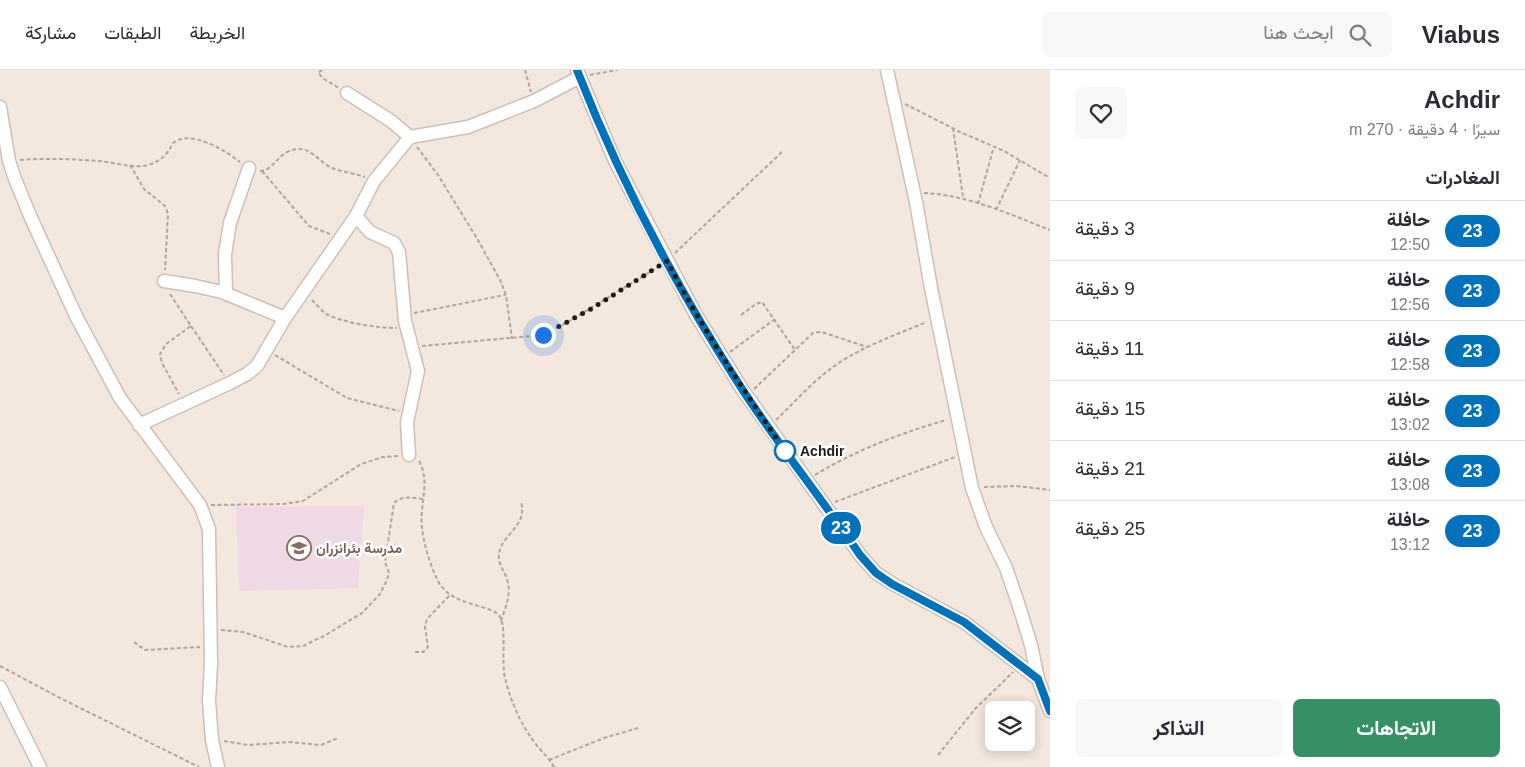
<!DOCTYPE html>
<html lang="ar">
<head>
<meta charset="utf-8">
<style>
	:root { --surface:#fff; --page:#f7f7f7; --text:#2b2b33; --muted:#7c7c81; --line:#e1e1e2; --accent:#359066 }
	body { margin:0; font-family:Arial,Vazirmatn,sans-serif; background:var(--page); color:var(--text); direction:rtl; height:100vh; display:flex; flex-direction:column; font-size:19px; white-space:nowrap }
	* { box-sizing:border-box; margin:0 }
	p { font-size:16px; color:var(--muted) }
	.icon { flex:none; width:28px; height:28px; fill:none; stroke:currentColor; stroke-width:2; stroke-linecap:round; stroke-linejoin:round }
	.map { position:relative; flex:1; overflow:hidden; direction:ltr }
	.panel { display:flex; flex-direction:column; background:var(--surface); width:475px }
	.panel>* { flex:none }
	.badge { padding:0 10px; border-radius:16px; font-size:18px; line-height:32px }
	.controls { position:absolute; left:985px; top:631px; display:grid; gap:10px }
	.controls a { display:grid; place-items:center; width:50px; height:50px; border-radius:8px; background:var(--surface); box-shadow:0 2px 12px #0003; font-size:25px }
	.you { position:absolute; width:25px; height:25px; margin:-12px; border:4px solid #fff; border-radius:50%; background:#1a73e8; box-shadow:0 0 0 8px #1a73e833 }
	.map>.badge { position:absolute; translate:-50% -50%; box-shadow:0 0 0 2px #fff }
	h2 { padding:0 25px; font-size:19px; line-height:45px }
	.round { display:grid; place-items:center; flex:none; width:52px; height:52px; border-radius:8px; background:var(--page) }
	.head { display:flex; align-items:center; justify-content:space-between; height:85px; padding:0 25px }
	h1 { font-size:24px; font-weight:700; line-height:38px }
	.action { display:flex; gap:10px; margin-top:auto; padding:10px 25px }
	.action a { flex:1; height:58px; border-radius:8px; background:var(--accent); color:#fff; font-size:20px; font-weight:700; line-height:58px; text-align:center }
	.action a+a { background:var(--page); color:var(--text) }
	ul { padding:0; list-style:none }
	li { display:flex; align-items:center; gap:15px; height:60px; padding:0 25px; border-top:1px solid var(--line) }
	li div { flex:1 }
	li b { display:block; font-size:19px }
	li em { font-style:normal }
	li .badge { min-width:55px; font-weight:700; text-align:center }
	header { display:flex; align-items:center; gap:30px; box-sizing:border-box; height:70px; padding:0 25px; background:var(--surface); border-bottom:1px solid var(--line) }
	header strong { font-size:24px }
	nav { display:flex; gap:28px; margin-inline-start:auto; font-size:18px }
	.search { width:350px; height:45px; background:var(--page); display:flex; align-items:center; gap:12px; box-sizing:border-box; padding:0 18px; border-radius:8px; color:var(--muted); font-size:19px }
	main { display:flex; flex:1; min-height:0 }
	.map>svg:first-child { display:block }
	.education { fill:#efd9e7 }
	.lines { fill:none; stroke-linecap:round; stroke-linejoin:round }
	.minor-casing { stroke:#ccbfb5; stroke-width:15 }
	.path { stroke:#afa59d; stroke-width:2; stroke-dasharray:4 2.5; stroke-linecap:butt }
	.minor { stroke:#fff; stroke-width:12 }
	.line-casing { stroke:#fff; stroke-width:11 }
	.line { stroke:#0072bc; stroke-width:8 }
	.walk { stroke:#1f1a17; stroke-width:5; stroke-dasharray:0 9 }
	.stop-dot { fill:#fff; stroke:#0072bc; stroke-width:2.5 }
	.labels { text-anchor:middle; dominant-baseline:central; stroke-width:5; stroke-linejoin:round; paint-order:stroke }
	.stop-label { font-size:14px; font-weight:bold; fill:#1f1a17; stroke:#fff; text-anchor:start }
	.education-label { font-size:14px; font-weight:bold; fill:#785e54; stroke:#fff; text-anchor:start }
</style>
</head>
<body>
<header>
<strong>Viabus</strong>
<div class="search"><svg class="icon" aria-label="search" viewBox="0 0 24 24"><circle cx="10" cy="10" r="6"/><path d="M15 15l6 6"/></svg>ابحث هنا</div>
<nav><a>الخريطة</a><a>الطبقات</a><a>مشاركة</a></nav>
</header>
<main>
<section class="panel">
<div class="head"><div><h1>Achdir</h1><p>سيرًا · 4 دقيقة · 270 m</p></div><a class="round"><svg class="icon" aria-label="heart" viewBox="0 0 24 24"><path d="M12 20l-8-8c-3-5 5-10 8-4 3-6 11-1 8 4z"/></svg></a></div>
<h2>المغادرات</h2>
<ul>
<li><span class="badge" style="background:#0072bc;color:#fff">23</span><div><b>حافلة</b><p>12:50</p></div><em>3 دقيقة</em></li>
<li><span class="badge" style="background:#0072bc;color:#fff">23</span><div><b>حافلة</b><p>12:56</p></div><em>9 دقيقة</em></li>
<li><span class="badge" style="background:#0072bc;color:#fff">23</span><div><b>حافلة</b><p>12:58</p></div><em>11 دقيقة</em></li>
<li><span class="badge" style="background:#0072bc;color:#fff">23</span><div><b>حافلة</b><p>13:02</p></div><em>15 دقيقة</em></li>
<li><span class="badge" style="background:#0072bc;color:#fff">23</span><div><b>حافلة</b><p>13:08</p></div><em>21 دقيقة</em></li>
<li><span class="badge" style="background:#0072bc;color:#fff">23</span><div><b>حافلة</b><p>13:12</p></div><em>25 دقيقة</em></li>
</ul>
<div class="action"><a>الاتجاهات</a><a>التذاكر</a></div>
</section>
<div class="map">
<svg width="1050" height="697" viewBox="0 0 1050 697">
	<rect width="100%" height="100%" fill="#f4e7dd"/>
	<path class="education" d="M364 436 358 518 239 521 236 437Z"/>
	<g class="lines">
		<defs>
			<path id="minor" d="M577 0 615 91 696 245 742 319 860 485 876 503 893 514 964 552 1038 609
				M887 0 916 132 931 218 972 418 986 457 1006 498 1018 533 1031 575 1038 609 1050 641
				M347 23 391 51 410 67
				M0 37 9 91 15 109 31 148 76 246 120 328 200 435 209 459 211 594 209 631 212 670 218 697
				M356 146 370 162 394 173 399 182 405 251 418 301 407 352 409 385
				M164 211 195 216 222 222 285 248
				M226 224 225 184 230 153 249 98
				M139 355 230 313 247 304 257 296 285 248 356 146 374 111 410 67 468 57 534 31 580 7
				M0 617 40 697"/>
		</defs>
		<use href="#minor" class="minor-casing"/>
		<path class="path" d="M322 0 318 3 324 9 339 18
			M525 0 531 22
			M590 5 617 0
			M905 34 960 62 1004 81 1050 108
			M953 58 963 127
			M417 77 438 105 478 170 500 210 506 225 512 269
			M20 90C46 88 72 89 98 91 114 92 133 99 148 95 161 91 167 85 173 73 190 59 225 80 240 92
			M130 95 144 119 165 136 168 144 165 200
			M260 101C273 100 276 88 287 82 310 72 315 90 332 98 342 102 354 103 365 107
			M262 101 309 156 330 164
			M924 123C968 125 1009 144 1050 160
			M978 134 994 76
			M996 140 1020 90
			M675 183 783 81
			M170 224 191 256 166 274 160 284 162 293 179 324
			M312 230C316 234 321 240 326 244 344 253 377 258 397 258
			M414 243 505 225
			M741 245 756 234 762 232 795 280
			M191 256 224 305
			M422 276 543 265 568 252 658 197
			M730 282 775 249
			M275 285 347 328 399 341
			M754 319 813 263 819 262 825 263 867 277
			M776 350C794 333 812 312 833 297 861 277 895 265 927 252
			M419 391C431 412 419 435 422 458 424 475 430 494 437 509 450 538 492 533 500 547 507 560 501 591 505 608 511 632 520 653 535 673 541 681 549 688 554 697
			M815 405C856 380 901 363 946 350
			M984 417 1016 416 1050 420
			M835 432 955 387
			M211 435 284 434 303 431 361 394 383 387 399 386
			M501 551C505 539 511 525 508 513 506 502 497 494 499 483 503 463 528 456 521 432
			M221 560 243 562 288 577 303 576 324 566 362 543 380 524 387 510 389 503 385 492 394 433C402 425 413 428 424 429
			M134 572 145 580 200 577
			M415 582H423L428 577 425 557 427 549 450 525
			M0 596 62 629 199 697
			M224 671 248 675 289 672 321 675 338 668
			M938 685 975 639 1013 602
			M549 690 604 668 638 658"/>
		<use href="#minor" class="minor"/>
	</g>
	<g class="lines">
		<defs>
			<path id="line" d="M577 0C620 110 678 220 742 319 779 376 822 429 860 485L876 503 892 514 964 552 1038 609 1050 641"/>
		</defs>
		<use href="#line" class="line-casing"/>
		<use href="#line" class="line"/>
		<path class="walk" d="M543 265 591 239 667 191C703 260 746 324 790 388L785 381"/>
	</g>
	<defs>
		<symbol id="school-ring" viewBox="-11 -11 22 22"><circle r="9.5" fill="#fff" stroke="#8d6e63" stroke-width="1.5"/><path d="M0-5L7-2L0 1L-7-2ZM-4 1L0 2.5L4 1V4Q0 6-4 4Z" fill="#8d6e63"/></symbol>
	</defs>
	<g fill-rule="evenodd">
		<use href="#school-ring" x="285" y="464" width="28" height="28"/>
	</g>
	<circle class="stop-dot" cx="785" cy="381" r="10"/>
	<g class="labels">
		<g class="stop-label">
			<text x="800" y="381">Achdir</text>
		</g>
		<g class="education-label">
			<text x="316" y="478">مدرسة بئرانزران</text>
		</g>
	</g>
</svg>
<div class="controls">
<a><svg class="icon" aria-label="layers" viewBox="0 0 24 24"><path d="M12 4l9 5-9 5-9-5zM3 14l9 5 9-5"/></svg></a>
</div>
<div class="you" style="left:543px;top:265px"></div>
<b class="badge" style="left:841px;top:458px;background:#0072bc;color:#fff">23</b>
</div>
</main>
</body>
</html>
